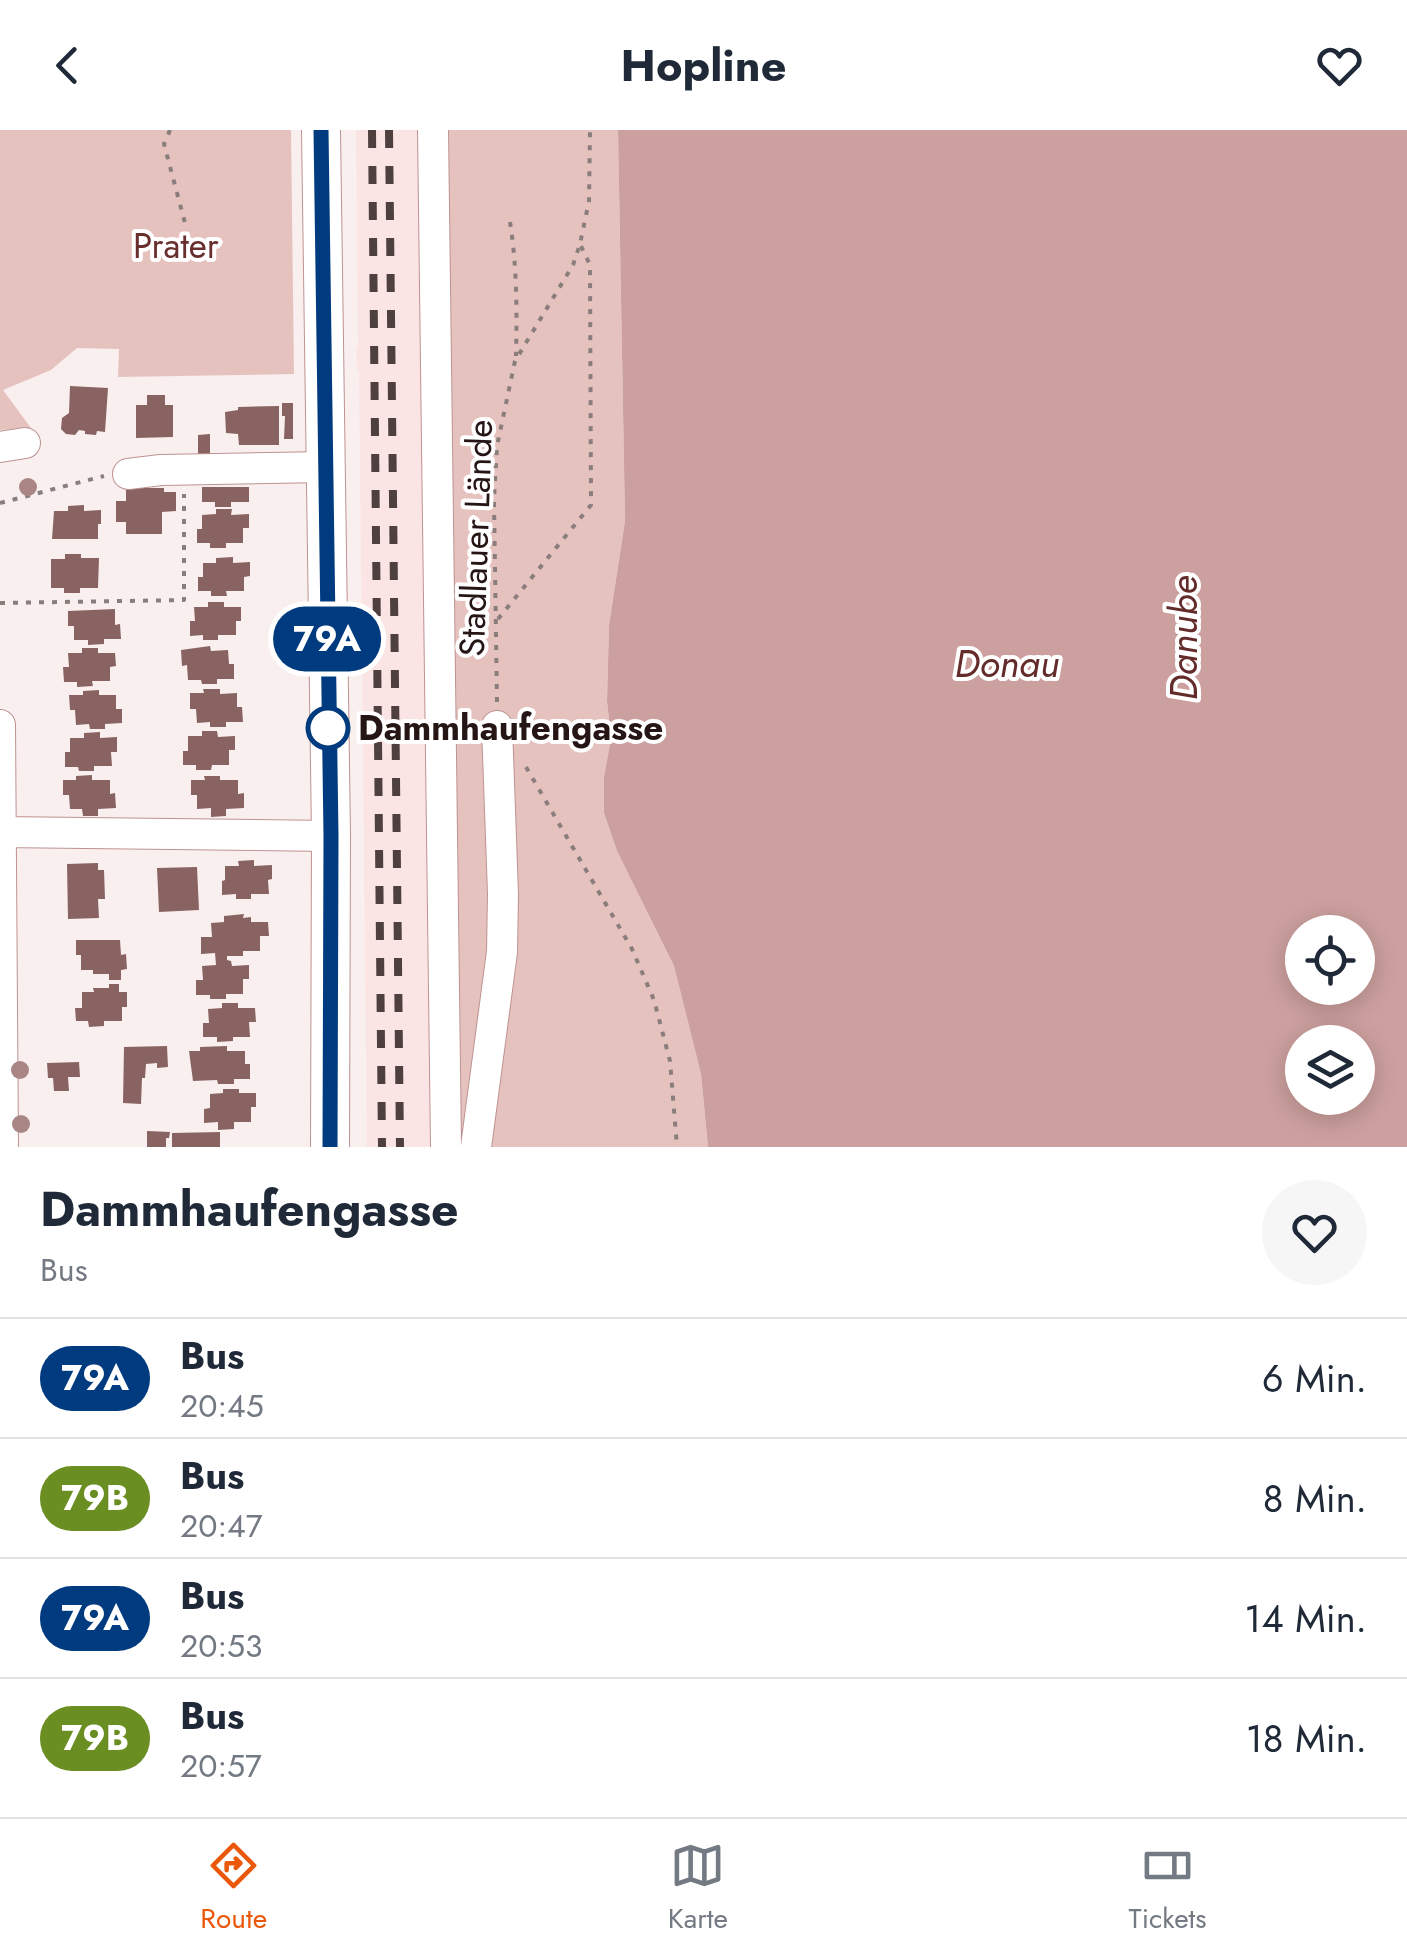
<!DOCTYPE html>
<html lang="de">
<head>
<meta charset="utf-8">
<style>
	:root { --surface:#fff; --page:#f6f6f7; --text:#1f2937; --muted:#747a83; --line:#e0e1e3; --accent:#ea580c }
	body { margin:0; font-family:Jost,sans-serif; background:var(--page); color:var(--text); height:100vh; display:flex; flex-direction:column; font-size:38px; white-space:nowrap }
	* { box-sizing:border-box; margin:0 }
	p { font-size:32px; color:var(--muted) }
	.icon { flex:none; width:55px; height:55px; fill:none; stroke:currentColor; stroke-width:2; stroke-linecap:round; stroke-linejoin:round }
	.map { position:relative; height:1017px; overflow:hidden }
	.sheet { display:flex; flex-direction:column; background:var(--surface); flex:1 }
	.sheet>* { flex:none }
	.badge { padding:0 20px; border-radius:32px; font-size:35px; line-height:65px }
	.fabs { position:absolute; left:1285px; top:785px; display:grid; gap:20px }
	.fabs a { display:grid; place-items:center; width:90px; height:90px; border-radius:50%; background:var(--surface); box-shadow:0 5px 25px #0003; font-size:50px }
	.map>.badge { position:absolute; translate:-50% -50%; box-shadow:0 0 0 5px #fff }
	.round { display:grid; place-items:center; flex:none; width:105px; height:105px; border-radius:52px; background:var(--page) }
	.head { display:flex; align-items:center; justify-content:space-between; height:170px; padding:0 40px }
	h1 { font-size:48px; font-weight:700; line-height:75px }
	ul { padding:0; list-style:none }
	li { display:flex; align-items:center; gap:30px; height:120px; padding:0 40px; border-top:2px solid var(--line) }
	li div { flex:1 }
	li b { display:block; font-size:38px }
	li em { font-style:normal }
	li .badge { min-width:110px; font-weight:700; text-align:center }
	header { display:flex; justify-content:space-between; align-items:center; height:130px; padding:0 40px; background:var(--surface); font-size:45px; font-weight:700 }
	.dock { display:flex; justify-content:space-around; align-items:center; height:140px; border-top:2px solid var(--line); background:var(--surface); font-size:28px; color:var(--muted) }
	.dock a { display:grid; justify-items:center; gap:5px }
	.dock .active { color:var(--accent) }
	.map>svg:first-child { display:block }
	.built { fill:#fbe5e4 }
	.green { fill:#e6c2bf }
	.water { fill:#cca09e; fill-rule:evenodd }
	.building { fill:#896361 }
	.lines { fill:none; stroke-linecap:round; stroke-linejoin:round }
	.minor-casing { stroke:#bd9391; stroke-width:32 }
	.major-casing { stroke:#bd9391; stroke-width:40 }
	.path { stroke:#8a7e7d; stroke-width:4; stroke-dasharray:5 8; stroke-linecap:butt }
	.minor { stroke:#fff; stroke-width:30 }
	.major { stroke:#fff; stroke-width:38 }
	.rail { stroke:#4e403f; stroke-width:8; stroke-dasharray:18 18; stroke-linecap:butt }
	.tree { fill:#a98585 }
	.line-casing { stroke:#fff; stroke-width:22 }
	.line { stroke:#003b80; stroke-width:15 }
	.stop-dot { fill:#fff; stroke:#003b80; stroke-width:5 }
	.labels { text-anchor:middle; dominant-baseline:central; stroke-width:8; stroke-linejoin:round; paint-order:stroke }
	.park-label { font-size:35px; fill:#682f2e; stroke:#fff }
	.street-label { font-size:35px; fill:#251615; stroke:#fff }
	.stop-label { font-size:35px; font-weight:bold; fill:#251615; stroke:#fff; text-anchor:start }
	.water-label { font-size:38px; font-style:italic; fill:#642b2b; stroke:#fff }
</style>
</head>
<body>
<header><svg class="icon" aria-label="back" viewBox="0 0 24 24"><path d="M15 5l-7 7 7 7"/></svg>Hopline<svg class="icon" aria-label="heart" viewBox="0 0 24 24"><path d="M12 20l-8-8c-3-5 5-10 8-4 3-6 11-1 8 4z"/></svg></header>
<div class="map">
<svg width="1407" height="1017" viewBox="0 0 1407 1017">
	<rect width="100%" height="100%" fill="#f9efef"/>
	<path class="built" d="M356 0H418L431 1017H367L359 242 357 239 356 218 358 215Z"/>
	<path class="green" d="M0 0H291L294 244 118 247 119 219 77 218 51 240 3 260 31 298 0 300Z
		M418 0H618L625 391 609 495 607 571 611 608 604 647V683L617 721 674 836 701 944 708 1017H431Z"/>
	<path class="water" d="M618 0H1407V1017H708L701 944 674 836 617 721 604 683V647L611 608 607 571 609 495 625 391ZM1302 802H1358V858H1302ZM1302 912H1358V968H1302Z"/>
	<path class="building" d="M70 256 108 258 105 302 97 301 96 305 85 304V301L79 300 75 305 66 304 61 299 62 288 69 283Z
		M147 265H165V275H173V307L136 308V275H147Z
		M282 273H293V309H284L285 286H282Z
		M279 276V315H239L238 304 226 303 225 282 238 280V277Z
		M210 304V324L198 325V305Z
		M202 357H249V372H231V377H215V372H202Z
		M126 358H164V362H176V381L162 382V404H126V392H116V371H126Z
		M84 375V381L101 380V394H98V409H52L54 381H68V376Z
		M216 379H232L231 385 249 384V398H243V413H226V418H210V413H197V399H202V385L216 384Z
		M65 424H81V428H99L98 458H80V463H64V458H51V429H65Z
		M233 427V433L250 432V446L244 447V461H226L227 466H211V461H198V447H203V433H216V428Z
		M208 472H224V477H241V491H236V505H218V510H203V505L190 506V491H195L194 477H208Z
		M115 479V495L120 494 121 509H104V514L88 515V510H74V496H68V481Z
		M210 516 211 521 228 520 229 534H234V549H217V554H202L201 550H188L187 535 182 536 181 520Z
		M82 518H98V523H115L116 536 110 537V551H92L93 556 77 557V552H64L63 537H69L68 523H82Z
		M203 559H220V564L237 563V577H242L243 592H226V597H210V592L197 593 196 579H190V563H204Z
		M99 560V565H116V579H122V593L105 594V599H90L89 594 76 595 75 580H70L69 565H83V561Z
		M202 601H217L218 607 235 606V620H229V635H212L211 640H196V635H183V621H188V606H202Z
		M100 602V608L117 607V622H111L112 636H94V641H79L78 637H65V622H70V608H84V603Z
		M92 645V650H110V664L115 663 116 678 98 679V686H83L82 679H70L69 665H63V650H76V646Z
		M204 646H220V650H238V664L244 663V678L226 679V686L211 687V678L197 679V665H191V650H205Z
		M254 730V736L272 735V749L268 750 269 764H251V769H236V764L222 765V751L225 750V736H239L238 731Z
		M98 733V740H104L105 769H98L99 788 68 789 67 734Z
		M197 737 199 780 159 782 157 738Z
		M244 784 243 788 251 787V792H268L269 806H260V821H243V826H227V830L231 831 232 836 249 835V849H243V864H226V869H210V865H196V850H203L202 836 216 835 215 823 201 824V807H212L211 793 224 792V786Z
		M76 810H120L121 825 126 824 127 839 121 840V850H109V844H93V840H81V825H76Z
		M109 854H119V862H127V877H122V891H104V896L89 897 88 891H76L75 878H82V862H94L93 858H109Z
		M222 873H238V878H255L256 892H249L250 907H233V911L217 912V907H203V893H209L208 879 222 878Z
		M167 916 168 937 157 938V933L146 934 145 948H142L141 974 123 973 124 917Z
		M227 916V921H245V934H250V949H234V954H218L217 950 193 951 189 921H200V917Z
		M79 932 80 947H68L69 961H54L53 948H48L47 933Z
		M223 959H239V963H256V977H251V992H234V999L218 1000V992L204 993V979L210 978V964L223 963Z
		M147 1001 170 1002 169 1008H166V1017H147Z
		M220 1002V1017H172V1003Z"/>
	<g class="lines">
		<defs>
			<path id="minor" d="M433 0 446 1017
				M0 317 25 313
				M128 344 161 340 324 337
				M0 595 3 1017
				M1 702 331 706
				M476 1017 502 822 503 764 497 596"/>
			<path id="major" d="M321 0 331 706 330 1017"/>
		</defs>
		<use href="#minor" class="minor-casing"/>
		<use href="#major" class="major-casing"/>
		<path class="path" d="M170 0 164 14 185 93
			M510 92C517 136 517 182 516 226
			M0 373 104 346
			M0 473 184 470V364
			M498 489 591 375 590 135 580 114
			M497 572 494 369 497 316 515 231 573 135 580 114 589 71 590 0
			M526 637 632 819 654 870 670 931 677 1017"/>
		<use href="#minor" class="minor"/>
		<use href="#major" class="major"/>
		<path class="rail" d="M372 0 382 1017
			M389 0 400 1017"/>
	</g>
	<g class="tree">
		<circle cx="28" cy="357" r="9"/>
		<circle cx="20" cy="940" r="9"/>
		<circle cx="21" cy="994" r="9"/>
	</g>
	<g class="lines">
		<defs>
			<path id="line" d="M321 0 331 706 330 1017"/>
		</defs>
		<use href="#line" class="line-casing"/>
		<use href="#line" class="line"/>
	</g>
	<circle class="stop-dot" cx="328" cy="598" r="20"/>
	<g class="labels">
		<g class="park-label">
			<text x="176" y="116">Prater</text>
		</g>
		<g class="street-label">
			<text transform="translate(476 408) rotate(-88)">Stadlauer Lände</text>
		</g>
		<g class="stop-label">
			<text x="358" y="598">Dammhaufengasse</text>
		</g>
		<g class="water-label">
			<text transform="translate(1183 508) rotate(-90)">Danube</text>
			<text x="1007" y="533">Donau</text>
		</g>
	</g>
</svg>
<div class="fabs">
<a><svg class="icon" aria-label="locate" viewBox="0 0 24 24"><circle cx="12" cy="12" r="6"/><path d="M12 2v4M12 18v4M2 12h4M18 12h4"/></svg></a>
<a><svg class="icon" aria-label="layers" viewBox="0 0 24 24"><path d="M12 4l9 5-9 5-9-5zM3 14l9 5 9-5"/></svg></a>
</div>
<b class="badge" style="left:327px;top:509px;background:#003b80;color:#fff">79A</b>
</div>
<section class="sheet">
<div class="head"><div><h1>Dammhaufengasse</h1><p>Bus</p></div><a class="round"><svg class="icon" aria-label="heart" viewBox="0 0 24 24"><path d="M12 20l-8-8c-3-5 5-10 8-4 3-6 11-1 8 4z"/></svg></a></div>
<ul>
<li><span class="badge" style="background:#003b80;color:#fff">79A</span><div><b>Bus</b><p>20:45</p></div><em>6 Min.</em></li>
<li><span class="badge" style="background:#6b8e23;color:#fff">79B</span><div><b>Bus</b><p>20:47</p></div><em>8 Min.</em></li>
<li><span class="badge" style="background:#003b80;color:#fff">79A</span><div><b>Bus</b><p>20:53</p></div><em>14 Min.</em></li>
<li><span class="badge" style="background:#6b8e23;color:#fff">79B</span><div><b>Bus</b><p>20:57</p></div><em>18 Min.</em></li>
</ul>
</section>
<nav class="dock">
<a class="active"><svg class="icon" aria-label="directions" viewBox="0 0 24 24"><path d="M12 3l9 9-9 9-9-9zM9 14v-3h6M13 9l2 2-2 2"/></svg>Route</a>
<a><svg class="icon" aria-label="map" viewBox="0 0 24 24"><path d="M3 6l6-2 6 2 6-2v14l-6 2-6-2-6 2zM9 4v14M15 6v14"/></svg>Karte</a>
<a><svg class="icon" aria-label="tickets" viewBox="0 0 24 24"><path d="M3 7h18v10H3zM15 7v10"/></svg>Tickets</a>
</nav>
</body>
</html>
